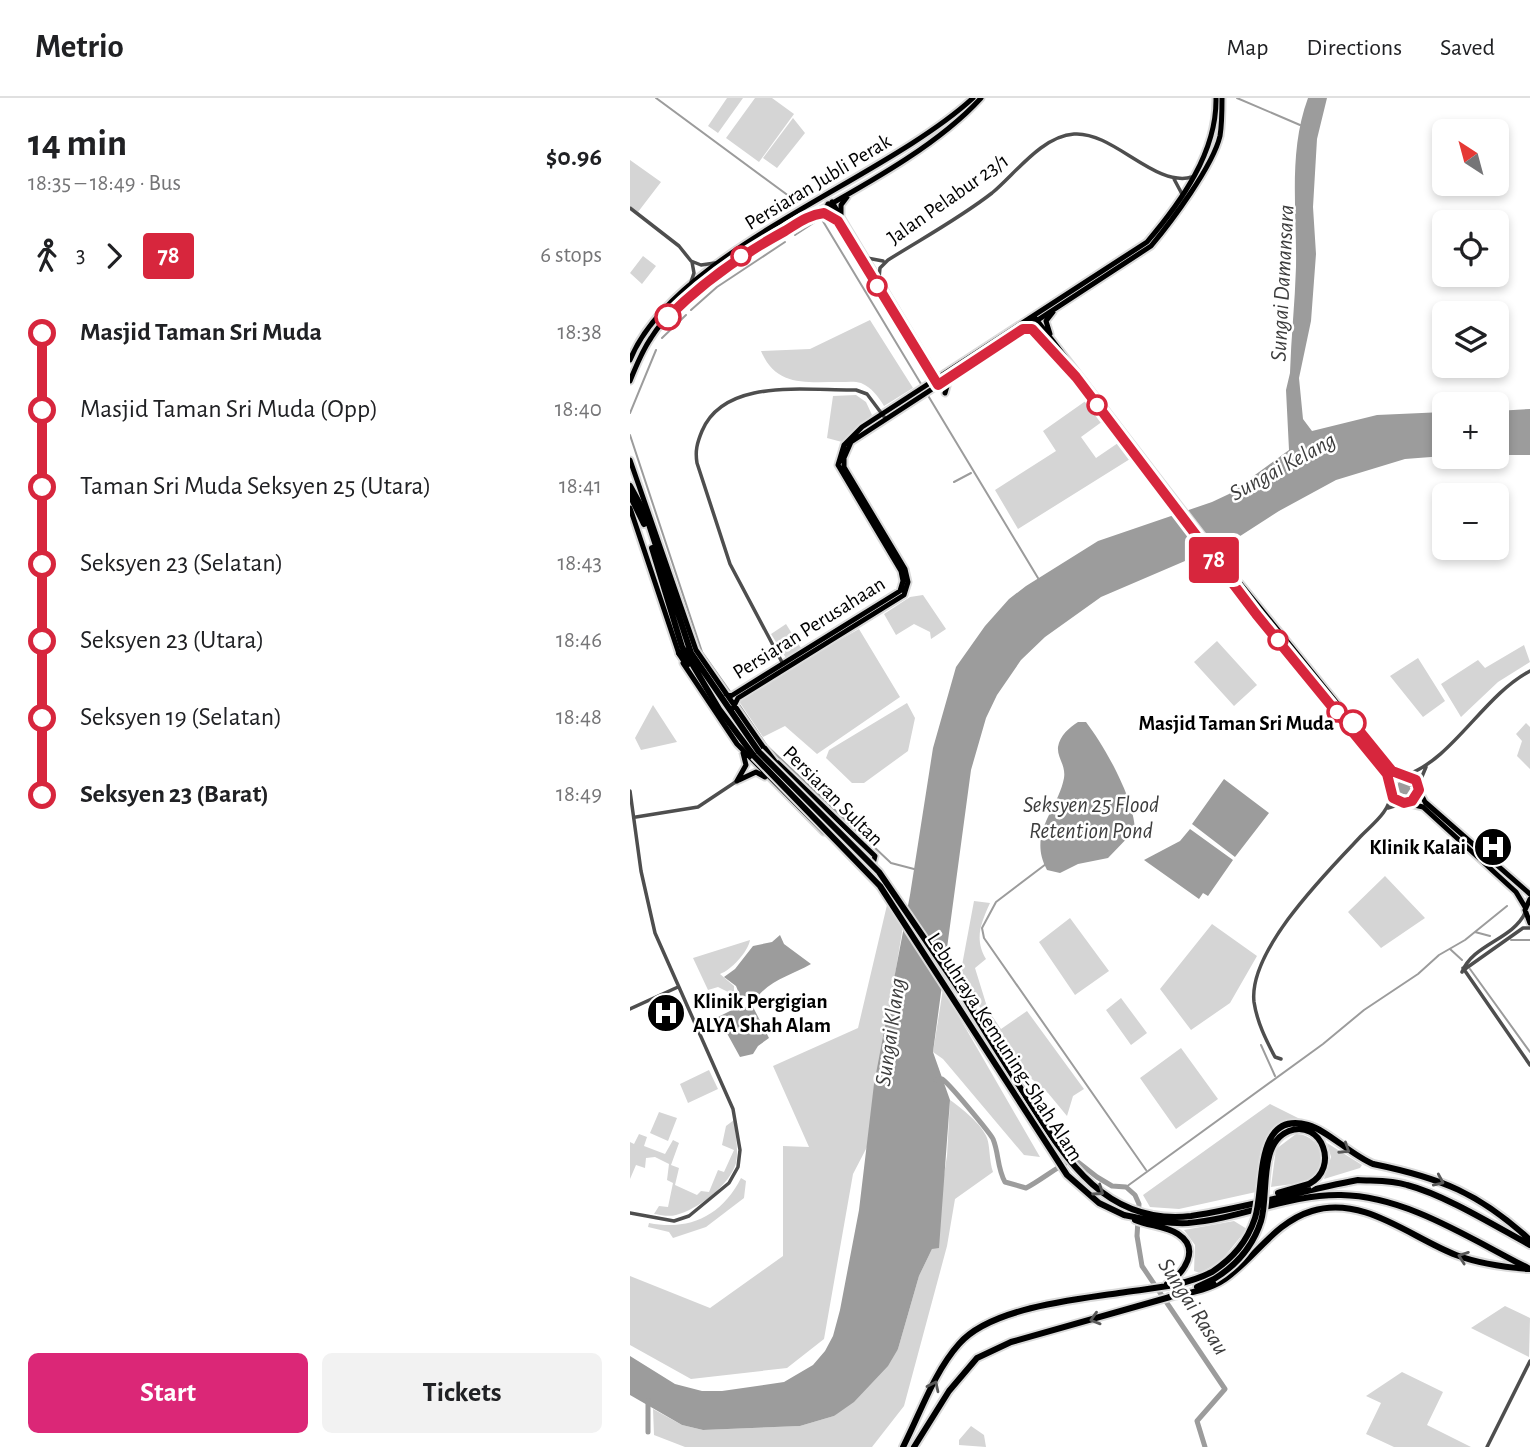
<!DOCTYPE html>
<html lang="en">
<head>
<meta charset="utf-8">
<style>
	:root { --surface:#fff; --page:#f2f2f2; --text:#202124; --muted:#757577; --line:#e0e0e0; --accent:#db2777 }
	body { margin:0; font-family:"Alegreya Sans",sans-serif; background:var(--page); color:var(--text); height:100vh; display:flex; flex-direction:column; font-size:26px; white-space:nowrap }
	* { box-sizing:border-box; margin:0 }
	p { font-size:23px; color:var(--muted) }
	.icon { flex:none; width:38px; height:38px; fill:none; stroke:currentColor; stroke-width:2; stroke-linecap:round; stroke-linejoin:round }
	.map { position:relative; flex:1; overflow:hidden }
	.details { display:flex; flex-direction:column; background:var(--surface); width:630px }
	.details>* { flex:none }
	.badge { padding:0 14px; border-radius:5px; font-size:24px; line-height:46px }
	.needle { width:46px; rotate:324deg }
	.controls { position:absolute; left:802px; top:21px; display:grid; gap:14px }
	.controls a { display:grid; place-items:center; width:77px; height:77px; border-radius:10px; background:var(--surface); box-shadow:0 4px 10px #0003; font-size:35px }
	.map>.badge { position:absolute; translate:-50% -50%; box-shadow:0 0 0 4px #fff }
	.legs { display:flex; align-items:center; gap:10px; height:77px; padding:0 28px; font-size:23px }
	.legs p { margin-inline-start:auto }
	.head { display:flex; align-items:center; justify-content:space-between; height:119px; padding:0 28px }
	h1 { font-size:38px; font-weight:700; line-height:52px }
	.button { display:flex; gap:14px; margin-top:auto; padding:14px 28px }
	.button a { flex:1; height:80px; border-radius:10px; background:var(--accent); color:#fff; font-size:28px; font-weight:700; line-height:80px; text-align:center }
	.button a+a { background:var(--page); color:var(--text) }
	ul { padding:0 28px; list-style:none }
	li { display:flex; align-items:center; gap:24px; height:77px; font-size:26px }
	li i { display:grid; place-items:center; width:10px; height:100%; margin:0 9px; background:currentColor }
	li i::after { content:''; width:18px; height:18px; margin:-9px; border:5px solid; border-radius:50%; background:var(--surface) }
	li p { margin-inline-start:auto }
	li:first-child i { background:linear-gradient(#0000 50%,currentColor 0) }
	li:last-child i { background:linear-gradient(currentColor 50%,#0000 0) }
	header { display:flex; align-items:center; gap:42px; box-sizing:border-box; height:98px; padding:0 35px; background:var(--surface); border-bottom:2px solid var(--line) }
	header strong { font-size:33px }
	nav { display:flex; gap:38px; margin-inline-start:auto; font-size:24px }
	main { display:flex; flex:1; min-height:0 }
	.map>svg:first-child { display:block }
	.green { fill:#d5d5d5 }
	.water { fill:#9c9c9c }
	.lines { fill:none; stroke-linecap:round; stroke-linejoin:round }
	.stream { stroke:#9c9c9c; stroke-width:2 }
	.river { stroke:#9c9c9c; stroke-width:5 }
	.major-casing { stroke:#dbdbdb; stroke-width:9 }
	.highway-casing { stroke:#dbdbdb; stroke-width:10 }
	.minor { stroke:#4e4e4e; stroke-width:3.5 }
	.major { stroke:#000; stroke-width:5 }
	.highway { stroke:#000; stroke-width:6 }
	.highway-bridge-casing { stroke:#dbdbdb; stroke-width:10; stroke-linecap:butt }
	.highway-bridge { stroke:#000; stroke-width:6 }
	.oneway { stroke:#595959 }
	.line-1-casing { stroke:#fff; stroke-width:16 }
	.line-1 { stroke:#d7263d; stroke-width:10 }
	.stop-1-dot { fill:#fff; stroke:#d7263d; stroke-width:3.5 }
	.labels { text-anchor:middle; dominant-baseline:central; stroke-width:5; stroke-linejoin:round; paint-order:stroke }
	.street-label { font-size:21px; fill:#000; stroke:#fff }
	.stop-label { font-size:21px; font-weight:bold; fill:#000; stroke:#fff; text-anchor:end }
	.poi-label { font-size:21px; font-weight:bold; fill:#000; stroke:#fff; text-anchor:end }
	.water-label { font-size:23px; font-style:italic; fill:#3d3d3d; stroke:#fff }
</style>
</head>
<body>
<header>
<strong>Metrio</strong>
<nav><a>Map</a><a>Directions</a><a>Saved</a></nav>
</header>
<main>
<section class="details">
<div class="head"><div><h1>14 min</h1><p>18:35 – 18:49 · Bus</p></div><b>$0.96</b></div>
<div class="legs"><svg class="icon" aria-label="walk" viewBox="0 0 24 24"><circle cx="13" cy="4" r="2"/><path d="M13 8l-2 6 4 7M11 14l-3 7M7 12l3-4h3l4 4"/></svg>3<svg class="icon" aria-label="forward" viewBox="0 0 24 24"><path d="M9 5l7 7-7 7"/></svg><b class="badge" style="background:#d7263d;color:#fff">78</b><p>6 stops</p></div>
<ul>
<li><i style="color:#d7263d"></i><b>Masjid Taman Sri Muda</b><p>18:38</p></li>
<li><i style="color:#d7263d"></i><span>Masjid Taman Sri Muda (Opp)</span><p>18:40</p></li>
<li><i style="color:#d7263d"></i><span>Taman Sri Muda Seksyen 25 (Utara)</span><p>18:41</p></li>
<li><i style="color:#d7263d"></i><span>Seksyen 23 (Selatan)</span><p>18:43</p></li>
<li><i style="color:#d7263d"></i><span>Seksyen 23 (Utara)</span><p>18:46</p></li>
<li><i style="color:#d7263d"></i><span>Seksyen 19 (Selatan)</span><p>18:48</p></li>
<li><i style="color:#d7263d"></i><b>Seksyen 23 (Barat)</b><p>18:49</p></li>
</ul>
<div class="button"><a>Start</a><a>Tickets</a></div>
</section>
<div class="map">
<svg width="900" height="1349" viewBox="0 0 900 1349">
	<rect width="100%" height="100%" fill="#fff"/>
	<path class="green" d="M97 0H113L88 35 78 28Z
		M125 0H142L164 16 129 64 96 40Z
		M163 20 175 35 147 70 133 60Z
		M0 62 31 84 8 114 0 108Z
		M13 158 26 168 12 186 0 175Z
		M240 222 283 290 254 308C248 298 242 290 231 285 225 283 217 284 210 284 175 284 146 289 131 253L180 251Z
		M226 297 236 304 242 317 212 344 197 340 203 298Z
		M457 302 473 323 451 339 466 360 488 345 500 361 388 431 365 392 426 353 413 333Z
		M293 497 316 531 301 541 300 534 284 526 266 537 254 516 280 499Z
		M156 526 171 550 156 560 141 536Z
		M229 531 270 599 187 656 155 628 133 639 106 599Z
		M587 543 627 587 604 608 564 564Z
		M894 547 900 564 868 584 831 619 811 586 848 562 855 570Z
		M788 560 815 603 793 619 760 578Z
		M277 605 285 620 278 653 234 685H222L196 660 199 652Z
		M23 607 47 644 11 652 5 640Z
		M896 625 900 629V671L887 658 892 643 886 636Z
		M755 778 795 820 751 850 718 814Z
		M344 803 360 805C351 825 344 841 356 861L345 870 358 912 371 931 397 913 454 991 443 998 437 1018 418 995 388 969 330 878Z
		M257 807 273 828 237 1049 223 1076 194 1241 157 1270 61 1281 0 1247V1178L80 1210 153 1158V1048L179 1049 143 968 228 930Z
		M440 820 479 873 445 897 409 844Z
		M582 826 627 858 600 905 561 932 530 891Z
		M120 842C118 854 101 872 90 876L104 888V897L88 889 78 892 63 860Z
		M313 891 410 1059 394 1057 313 961 303 954Z
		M491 900 517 935 501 947 476 912Z
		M551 950 588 1001 546 1031 510 980Z
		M79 972 88 991 58 1005 50 986Z
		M320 1002C331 1010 352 1026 357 1040 360 1048 359 1062 363 1074L325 1101 317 1148 274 1308 242 1349H55L24 1337 23 1311 52 1327 73 1332 170 1328 204 1318 268 1251 289 1178 302 1151 317 1058Z
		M640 1006 670 1021C626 1029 630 1057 626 1094L549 1111 520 1109 513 1097Z
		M29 1014 47 1020 38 1043 20 1035Z
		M104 1022C105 1036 109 1051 106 1065 100 1087 67 1112 46 1117 39 1119 31 1117 24 1116L29 1108 38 1109 43 1085 37 1082 39 1066 25 1059 16 1060 15 1070 6 1067 0 1081V1044L4 1046 9 1036 17 1039 14 1048 35 1056 43 1042 49 1045 41 1067 49 1070 45 1087 67 1097 71 1093 79 1094 88 1072 94 1074 104 1052 92 1047 96 1028Z
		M666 1036C687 1036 704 1064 684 1079 674 1086 653 1087 641 1089L646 1051Z
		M697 1045 732 1067 730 1070 694 1081 701 1059Z
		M111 1080 116 1083 114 1100 76 1129 43 1140 39 1134 18 1129 19 1125C59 1133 92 1118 111 1080Z
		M604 1123 617 1131 591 1163 570 1175 564 1173 565 1147 554 1132Z
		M875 1208 900 1220 899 1259 841 1230Z
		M772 1274 813 1294 797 1327 841 1349H764L736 1336 751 1305 736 1298Z
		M341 1328 354 1337 356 1349 329 1347V1342Z"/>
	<path class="water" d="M678 0H697L687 41 683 109 686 156 681 223 669 280 673 321 682 333 747 317 814 314V358L775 361 706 382 649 413 604 442 471 499 415 539 391 562 367 597 356 620 341 672 303 954 320 1002 309 1150 302 1151 289 1178 268 1251 258 1268 224 1304 204 1318 170 1328 73 1332 52 1327 0 1297V1258L45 1286 72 1293H92L154 1284 183 1267 195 1253 203 1238 210 1212 229 1112 244 986 280 797 303 650 326 569 355 528 379 501 396 488 468 443 582 404 599 396 659 352 656 292 660 275C661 240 665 204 666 169 667 112 658 54 678 0Z
		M900 311V357H866V313Z
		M448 624H456C475 649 504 700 505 732L478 760 448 766 430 775 417 772C397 735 428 712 434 680 436 667 427 660 428 649 430 637 439 630 448 624Z
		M766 691a10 10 0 1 1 20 0a10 10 0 1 1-20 0Z
		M594 681 639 715 605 759 562 726Z
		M560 731 603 762 578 798 573 795 569 801 514 762 550 743Z
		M150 837 154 846 181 866C162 877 142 881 127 899L110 898 106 888 94 879 105 871 123 848 142 844Z
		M108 909H123L139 940 128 948 123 956 110 959 88 919Z"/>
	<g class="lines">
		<path class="stream" d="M26 0 167 104
			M607 0 670 27
			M165 137 191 120 408 480
			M61 212 87 189 155 144
			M32 240 56 217
			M0 315 26 252
			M0 337 72 554 101 595
			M324 384 341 375
			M108 605 137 648 261 765 284 771
			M416 766 366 804 352 830 354 840 516 1072
			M845 834 860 838
			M881 842H900
			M820 851 832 862
			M840 871 900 954
			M631 947 645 978
			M496 1089 693 946 734 912 788 876 809 857 835 842 877 808"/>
		<path class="river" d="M306 982 312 981C318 984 360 1035 363 1041 369 1055 367 1070 375 1084L396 1090C413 1081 426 1069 444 1061L467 1079 482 1088 496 1089 505 1097 509 1106 507 1138 512 1168 595 1291 567 1323 575 1349
			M18 1302V1334"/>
		<defs>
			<path id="major" d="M202 104 308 281
				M198 106 306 284
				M183 117 194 115 203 119
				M211 118V107L217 99
				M406 221 588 458 762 673 772 677
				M402 223 626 516 757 676 761 688
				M420 236 416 223 423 214
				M0 262C43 154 254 82 343 0
				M0 283C6 268 12 253 21 240 53 190 108 160 157 131 219 95 303 53 351 0
				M315 295 319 281
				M0 362 66 552 136 653
				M0 410 49 556
				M53 565 107 646 194 734
				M96 596 101 598 270 493 273 483 271 473 208 367 214 347 232 329 517 144C551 104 587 54 586 0
				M103 610 108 600 274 497 278 484 275 471 214 369V360L221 344 521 148C541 124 583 68 590 38 592 26 592 12 592 0
				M148 665 245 758 243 766 232 769
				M761 691a14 14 0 1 1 28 0a14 14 0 1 1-28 0Z
				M109 682 126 674 135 679
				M107 683 116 667 113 655
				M789 692 795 704 900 796
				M776 705 793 709 886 794 895 809
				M900 801 895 812 900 825"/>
			<path id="highway" d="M0 388 16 417 61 555 129 654
				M0 397 14 426
				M22 450 52 549 89 611 124 658
				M49 555 57 567
				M135 651 151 672
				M333 897C353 931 374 964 395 997 434 1059 475 1128 561 1118 617 1110 673 1092 728 1082 744 1083 762 1082 777 1087 815 1097 865 1128 900 1147
				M743 1066C811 1080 849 1095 900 1142
				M648 1095 679 1086
				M494 1117C515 1121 536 1126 558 1125 610 1121 659 1096 711 1097 777 1098 842 1142 900 1171
				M505 1122C519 1128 536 1128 548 1136 571 1151 554 1175 537 1186
				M567 1189 584 1181
				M539 1199C558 1195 579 1192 595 1181 625 1160 645 1124 682 1113 733 1097 780 1139 826 1157 850 1166 872 1169 898 1171
				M273 1349C290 1316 304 1274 329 1246 360 1210 443 1202 489 1195 521 1190 552 1189 582 1174
				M284 1349 319 1293 347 1260 381 1244 540 1199"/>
		</defs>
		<use href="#major" class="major-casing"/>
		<use href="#highway" class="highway-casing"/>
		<path class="minor" d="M544 81 552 96
			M0 110 49 148 61 163 71 167 85 165
			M237 160 253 163
			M249 180 250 170 258 162C293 140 330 120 362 95 385 76 412 38 444 36 483 33 525 90 562 79
			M61 184 64 175 62 164
			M153 566 100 466 67 365C65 353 67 345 72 333 95 279 177 293 226 292L237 296 255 320
			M776 677C822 662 854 597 900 573
			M788 688 796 669
			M0 693 11 773 25 835 103 1011 110 1052 108 1069 99 1085 59 1118 44 1123 0 1115
			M758 710 774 705
			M6 719 68 709 107 683
			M833 870 900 967
			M835 871 893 830H900
			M832 874C843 846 882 842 895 815
			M0 911 48 889
			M651 961 645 959C636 942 627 924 624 904 618 852 699 772 732 737 744 725 761 712 761 694
			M857 1349 900 1263"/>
		<use href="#major" class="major"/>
		<use href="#highway" class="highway"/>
		<defs>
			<path id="highway-bridge" d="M129 654 249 774 333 897
				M124 658 250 788 437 1077 469 1105 494 1117
				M582 1174C603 1160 617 1144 625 1120 635 1090 623 1012 678 1027 697 1032 721 1057 743 1066
				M584 1181C607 1167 623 1148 631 1123 639 1098 628 1045 659 1033 692 1021 710 1070 679 1086"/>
		</defs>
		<use href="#highway-bridge" class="highway-bridge-casing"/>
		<use href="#highway-bridge" class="highway-bridge"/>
	</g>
	<defs><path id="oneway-chevron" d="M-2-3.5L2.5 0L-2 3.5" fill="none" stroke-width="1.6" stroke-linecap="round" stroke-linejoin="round" transform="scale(1.75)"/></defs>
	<g class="oneway">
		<use href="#oneway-chevron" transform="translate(715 1051) rotate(33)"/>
		<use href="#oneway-chevron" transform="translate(809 1083) rotate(24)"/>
		<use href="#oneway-chevron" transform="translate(469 1093) rotate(35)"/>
		<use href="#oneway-chevron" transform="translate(833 1159) rotate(-160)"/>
		<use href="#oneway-chevron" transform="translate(465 1221) rotate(163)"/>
		<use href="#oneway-chevron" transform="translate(304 1288) rotate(-64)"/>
	</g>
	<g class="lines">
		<defs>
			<path id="line-1" d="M38 219C74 183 111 157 155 133 168 125 178 117 194 115L208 123 308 287 393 231H402L446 279 626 516 757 676 763 700 774 705 782 703 789 692 786 682 762 673 723 625"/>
		</defs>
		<use href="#line-1" class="line-1-casing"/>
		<use href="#line-1" class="line-1"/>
	</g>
	<defs>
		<symbol id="hospital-disc" viewBox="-11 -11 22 22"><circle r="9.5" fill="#000" stroke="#fff"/><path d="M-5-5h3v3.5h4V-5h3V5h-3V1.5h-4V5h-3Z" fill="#fff"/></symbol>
	</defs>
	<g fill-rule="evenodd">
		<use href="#hospital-disc" x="841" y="727" width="44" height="44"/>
		<use href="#hospital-disc" x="14" y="893" width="44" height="44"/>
	</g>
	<g class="stop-1-dot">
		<circle cx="111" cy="158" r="9"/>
		<circle cx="247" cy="188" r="9"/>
		<circle cx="38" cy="219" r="12"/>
		<circle cx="467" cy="307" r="9"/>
		<circle cx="648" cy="542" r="9"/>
		<circle cx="707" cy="614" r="9"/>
		<circle cx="723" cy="625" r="12"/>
	</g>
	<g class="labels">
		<g class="street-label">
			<text transform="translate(188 84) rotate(-31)">Persiaran Jubli Perak</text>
			<text transform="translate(318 101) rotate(-35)">Jalan Pelabur 23/1</text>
			<text transform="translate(179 530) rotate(-32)">Persiaran Perusahaan</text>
			<text transform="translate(203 698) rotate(45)">Persiaran Sultan</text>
			<text transform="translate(375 949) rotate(57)">Lebuhraya Kemuning-Shah Alam</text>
		</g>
		<g class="stop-label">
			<text x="704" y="625">Masjid Taman Sri Muda</text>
		</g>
		<g class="poi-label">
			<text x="836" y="749">Klinik Kalai</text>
			<text x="63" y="903" text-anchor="start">Klinik Pergigian<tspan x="63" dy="24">ALYA Shah Alam</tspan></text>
		</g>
		<g class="water-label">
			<text transform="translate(653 185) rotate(-87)">Sungai Damansara</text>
			<text transform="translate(653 369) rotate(-29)">Sungai Kelang</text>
			<text x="461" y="707">Seksyen 25 Flood<tspan x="461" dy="26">Retention Pond</tspan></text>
			<text transform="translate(261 934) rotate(-82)">Sungai Klang</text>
			<text transform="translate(563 1209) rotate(57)">Sungai Rasau</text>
		</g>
	</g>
</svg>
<div class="controls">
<a><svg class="needle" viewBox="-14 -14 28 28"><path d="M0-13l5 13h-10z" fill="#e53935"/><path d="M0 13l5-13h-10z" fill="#757577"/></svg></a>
<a><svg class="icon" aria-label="locate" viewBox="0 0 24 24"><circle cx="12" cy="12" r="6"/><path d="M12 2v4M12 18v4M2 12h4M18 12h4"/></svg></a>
<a><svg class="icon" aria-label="layers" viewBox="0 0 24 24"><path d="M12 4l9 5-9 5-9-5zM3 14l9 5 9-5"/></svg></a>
<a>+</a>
<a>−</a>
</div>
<b class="badge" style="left:584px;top:462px;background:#d7263d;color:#fff">78</b>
</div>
</main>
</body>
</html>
